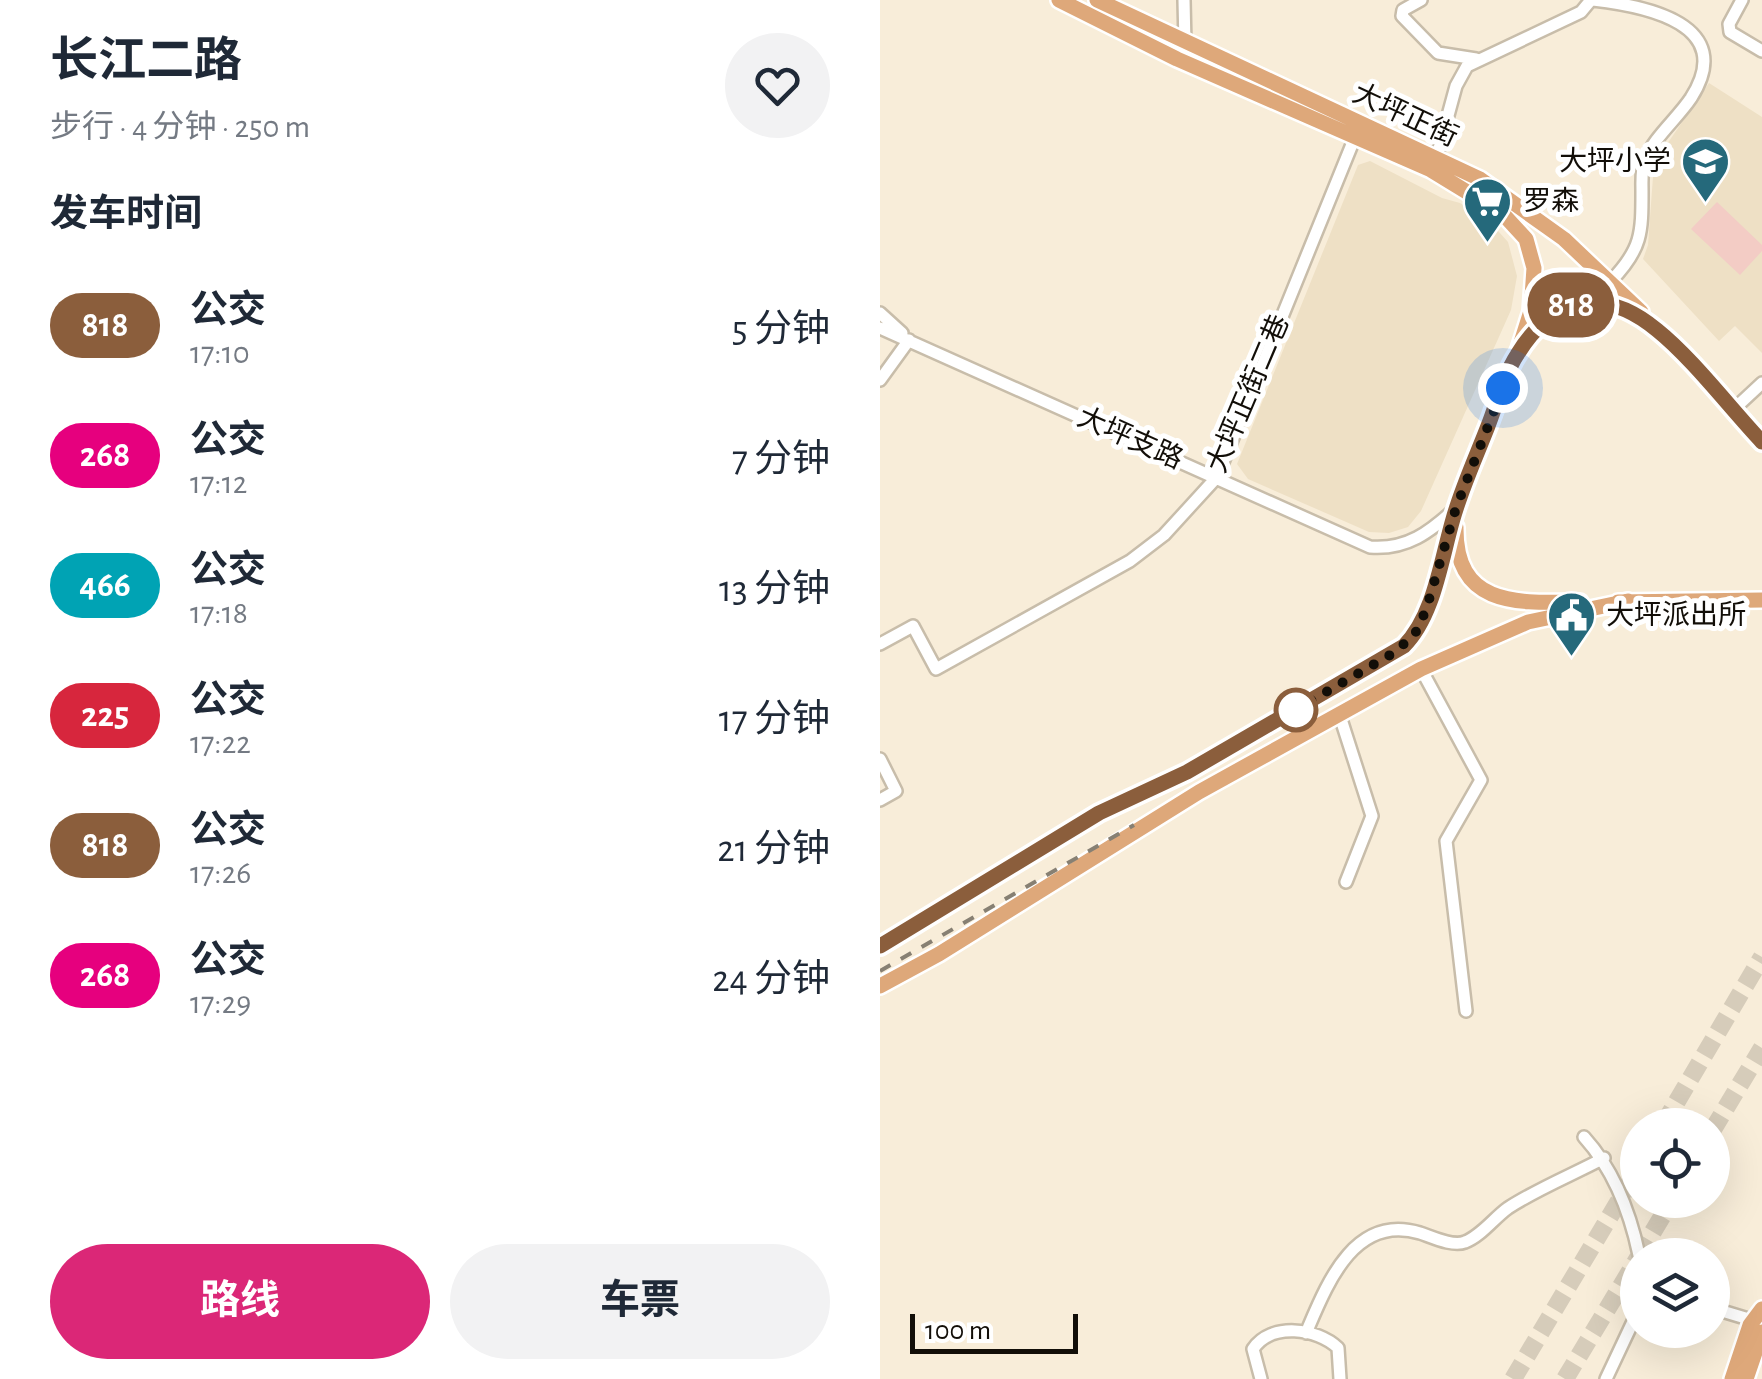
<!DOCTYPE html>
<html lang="zh">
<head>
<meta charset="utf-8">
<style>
	:root { --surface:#fff; --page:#f2f2f3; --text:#1f2937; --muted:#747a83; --accent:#db2777 }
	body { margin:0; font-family:"Alegreya Sans","Noto Sans SC",sans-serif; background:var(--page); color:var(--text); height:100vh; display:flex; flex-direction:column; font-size:38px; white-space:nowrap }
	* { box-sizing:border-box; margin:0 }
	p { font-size:32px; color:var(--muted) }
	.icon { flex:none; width:55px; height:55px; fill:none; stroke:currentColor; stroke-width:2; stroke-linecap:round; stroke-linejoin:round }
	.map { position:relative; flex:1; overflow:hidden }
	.sheet { display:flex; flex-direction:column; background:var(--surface); width:880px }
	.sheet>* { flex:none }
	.badge { padding:0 20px; border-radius:32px; font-size:35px; line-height:65px }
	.controls { position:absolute; left:740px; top:1108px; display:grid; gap:20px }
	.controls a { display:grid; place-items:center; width:110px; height:110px; border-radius:50%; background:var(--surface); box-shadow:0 10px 40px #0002; font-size:50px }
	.scale { position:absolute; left:30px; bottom:25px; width:168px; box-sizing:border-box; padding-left:10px; border:5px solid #120e08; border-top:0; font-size:28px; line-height:35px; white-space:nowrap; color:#120e08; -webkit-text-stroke:8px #fff; paint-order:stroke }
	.you { position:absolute; width:50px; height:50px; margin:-25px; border:8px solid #fff; border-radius:50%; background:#1a73e8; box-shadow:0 0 0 15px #1a73e833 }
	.map>.badge { position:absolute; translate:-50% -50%; box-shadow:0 0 0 5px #fff }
	h2 { padding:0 50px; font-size:38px; line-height:90px }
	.round { display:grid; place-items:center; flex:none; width:105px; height:105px; border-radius:52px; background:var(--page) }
	.headline { display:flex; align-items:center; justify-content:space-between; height:170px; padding:0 50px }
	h1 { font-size:48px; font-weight:700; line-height:75px }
	.cta { display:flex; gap:20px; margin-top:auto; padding:20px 50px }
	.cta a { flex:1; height:115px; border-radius:60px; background:var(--accent); color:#fff; font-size:40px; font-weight:700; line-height:115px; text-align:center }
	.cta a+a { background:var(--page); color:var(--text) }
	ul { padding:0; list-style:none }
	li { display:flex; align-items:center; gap:30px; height:130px; padding:0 50px }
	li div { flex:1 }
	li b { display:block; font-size:38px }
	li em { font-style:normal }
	li .badge { min-width:110px; font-weight:700; text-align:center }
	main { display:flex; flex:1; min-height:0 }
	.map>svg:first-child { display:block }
	.built { fill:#eee0c5 }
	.green { fill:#f3ccc5 }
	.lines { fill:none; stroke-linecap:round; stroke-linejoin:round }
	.highway-tunnel { stroke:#d6ccba; stroke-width:18; stroke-dasharray:18 9; stroke-linecap:butt }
	.minor-casing { stroke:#c8bdaa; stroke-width:16 }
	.major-casing { stroke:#fff; stroke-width:20 }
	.minor { stroke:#fff; stroke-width:11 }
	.major { stroke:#dea87a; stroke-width:15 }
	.rail { stroke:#878073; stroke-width:4; stroke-dasharray:12 12; stroke-linecap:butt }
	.line-casing { stroke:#fff; stroke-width:22 }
	.line { stroke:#8b5e3c; stroke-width:15 }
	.walk { stroke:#120e08; stroke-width:10; stroke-dasharray:0 18 }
	.stop-dot { fill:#fff; stroke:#8b5e3c; stroke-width:5 }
	.labels { text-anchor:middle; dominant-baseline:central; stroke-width:10; stroke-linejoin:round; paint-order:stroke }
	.street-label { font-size:28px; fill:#120e08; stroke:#fff }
	.poi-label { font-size:28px; fill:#120e08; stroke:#fff; text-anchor:start }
</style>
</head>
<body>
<main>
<section class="sheet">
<div class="headline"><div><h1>长江二路</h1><p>步行 · 4 分钟 · 250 m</p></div><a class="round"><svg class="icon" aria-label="heart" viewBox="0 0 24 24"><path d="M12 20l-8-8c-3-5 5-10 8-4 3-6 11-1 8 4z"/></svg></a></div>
<h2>发车时间</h2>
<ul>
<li><span class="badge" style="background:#8b5e3c;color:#fff">818</span><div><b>公交</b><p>17:10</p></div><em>5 分钟</em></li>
<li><span class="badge" style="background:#e6007e;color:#fff">268</span><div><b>公交</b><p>17:12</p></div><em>7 分钟</em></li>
<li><span class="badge" style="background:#00a3b4;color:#fff">466</span><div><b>公交</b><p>17:18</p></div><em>13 分钟</em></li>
<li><span class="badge" style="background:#d7263d;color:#fff">225</span><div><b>公交</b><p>17:22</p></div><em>17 分钟</em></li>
<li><span class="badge" style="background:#8b5e3c;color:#fff">818</span><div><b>公交</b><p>17:26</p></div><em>21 分钟</em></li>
<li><span class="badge" style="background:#e6007e;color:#fff">268</span><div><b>公交</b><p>17:29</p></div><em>24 分钟</em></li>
</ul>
<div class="cta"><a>路线</a><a>车票</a></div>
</section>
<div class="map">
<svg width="882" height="1379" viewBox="0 0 882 1379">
	<rect width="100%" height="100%" fill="#f8edd9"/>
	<path class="built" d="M829 83 882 117V353L855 326 839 341 763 259 768 245 774 163Z
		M490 161 562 198 580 203 610 222 628 242 637 276 631 310 541 511 528 527 509 533 489 532 368 479 357 464 478 165Z"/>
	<path class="green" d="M837 202 882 245V251L860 275 811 229Z"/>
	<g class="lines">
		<path class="highway-tunnel" d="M783 1125 882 957
			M832 1131 882 1048
			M759 1255 792 1200
			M633 1379 758 1169
			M685 1379 758 1258"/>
		<defs>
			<path id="minor" d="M304 0 305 44
				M541 0 523 10 522 16 558 53 596 59
				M713 0C766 6 858 24 811 98 797 119 774 137 765 160 761 170 762 181 762 191 762 233 762 249 731 281
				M862 0 849 24 850 32 882 51
				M557 156 576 86 587 66 701 12 711 0
				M0 313 22 333
				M0 328 490 547C527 550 550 532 576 508
				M0 380 29 340
				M853 410 882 383
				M0 644 33 626 56 669 250 561 284 535 337 477 475 137
				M541 669 601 780 566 841 586 1011
				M459 713 492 816 466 882
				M0 759 16 791 0 800
				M704 1137C733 1169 750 1212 759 1255
				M832 1308 882 1323
				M426 1333C447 1284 474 1213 540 1233 552 1237 573 1247 585 1242 601 1236 614 1218 628 1208 657 1189 692 1175 724 1158
				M381 1379 373 1349C391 1322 437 1328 458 1348L460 1379
				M726 1379 758 1311"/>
			<path id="major" d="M179 0 297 59 551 170 623 214 646 239 654 268 651 311 639 349
				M217 0 600 179 684 239 761 312
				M576 527C575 608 639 603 700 602
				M738 602 882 600
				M0 946 219 813 307 772 523 647C553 617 559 566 571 527 583 485 600 445 617 405 623 389 628 369 637 355 658 321 697 289 738 306 789 327 844 401 882 442
				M0 986 59 954 319 792 541 669 648 622 748 601
				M852 1379 870 1325 882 1309
				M866 1379 882 1332"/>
		</defs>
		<use href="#minor" class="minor-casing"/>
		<use href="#major" class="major-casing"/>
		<use href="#minor" class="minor"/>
		<use href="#major" class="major"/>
		<path class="rail" d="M0 971 254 825"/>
	</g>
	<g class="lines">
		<defs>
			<path id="line" d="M0 946 219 813 307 772 524 646C554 616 561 560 573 519 582 487 596 457 608 426 617 403 624 375 637 355 673 296 724 286 777 330 812 358 850 408 882 442"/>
		</defs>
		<use href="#line" class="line-casing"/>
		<use href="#line" class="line"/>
		<path class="walk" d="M416 710 408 714 510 655 534 636 546 610 576 508 623 388"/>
	</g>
	<defs>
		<symbol id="school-pin" viewBox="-11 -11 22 30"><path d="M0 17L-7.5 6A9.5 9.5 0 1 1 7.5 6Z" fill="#25697b" stroke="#fff"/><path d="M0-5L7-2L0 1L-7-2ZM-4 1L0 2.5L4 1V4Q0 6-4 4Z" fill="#fff"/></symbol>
		<symbol id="supermarket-pin" viewBox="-11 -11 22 30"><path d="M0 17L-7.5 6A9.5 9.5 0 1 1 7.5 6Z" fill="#25697b" stroke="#fff"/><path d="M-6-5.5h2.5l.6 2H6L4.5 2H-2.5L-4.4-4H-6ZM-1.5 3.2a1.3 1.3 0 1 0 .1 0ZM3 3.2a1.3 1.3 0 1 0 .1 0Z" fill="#fff"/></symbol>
		<symbol id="civic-pin" viewBox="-11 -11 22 30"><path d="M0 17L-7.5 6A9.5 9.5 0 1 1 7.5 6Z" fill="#25697b" stroke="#fff"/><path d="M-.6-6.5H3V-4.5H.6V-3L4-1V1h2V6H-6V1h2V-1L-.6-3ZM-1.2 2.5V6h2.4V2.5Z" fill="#fff"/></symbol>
	</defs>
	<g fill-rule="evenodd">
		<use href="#school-pin" x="798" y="134" width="55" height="75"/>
		<use href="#supermarket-pin" x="580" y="174" width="55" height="75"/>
		<use href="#civic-pin" x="664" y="588" width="55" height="75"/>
	</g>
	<circle class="stop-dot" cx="416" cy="710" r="20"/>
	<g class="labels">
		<g class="street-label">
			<text transform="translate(525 116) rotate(25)">大坪正街</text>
			<text transform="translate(369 394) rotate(-67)">大坪正街二巷</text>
			<text transform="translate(250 439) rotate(24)">大坪支路</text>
		</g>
		<g class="poi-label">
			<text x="791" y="162" text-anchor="end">大坪小学</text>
			<text x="643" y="202">罗森</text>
			<text x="726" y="616">大坪派出所</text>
		</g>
	</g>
</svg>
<div class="controls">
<a><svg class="icon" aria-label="locate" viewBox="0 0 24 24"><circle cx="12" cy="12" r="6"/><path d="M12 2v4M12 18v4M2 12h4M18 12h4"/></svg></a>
<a><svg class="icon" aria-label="layers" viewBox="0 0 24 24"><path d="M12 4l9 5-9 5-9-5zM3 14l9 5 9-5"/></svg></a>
</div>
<div class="scale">100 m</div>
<div class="you" style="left:623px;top:388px"></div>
<b class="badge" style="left:691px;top:305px;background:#8b5e3c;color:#fff">818</b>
</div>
</main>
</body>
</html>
